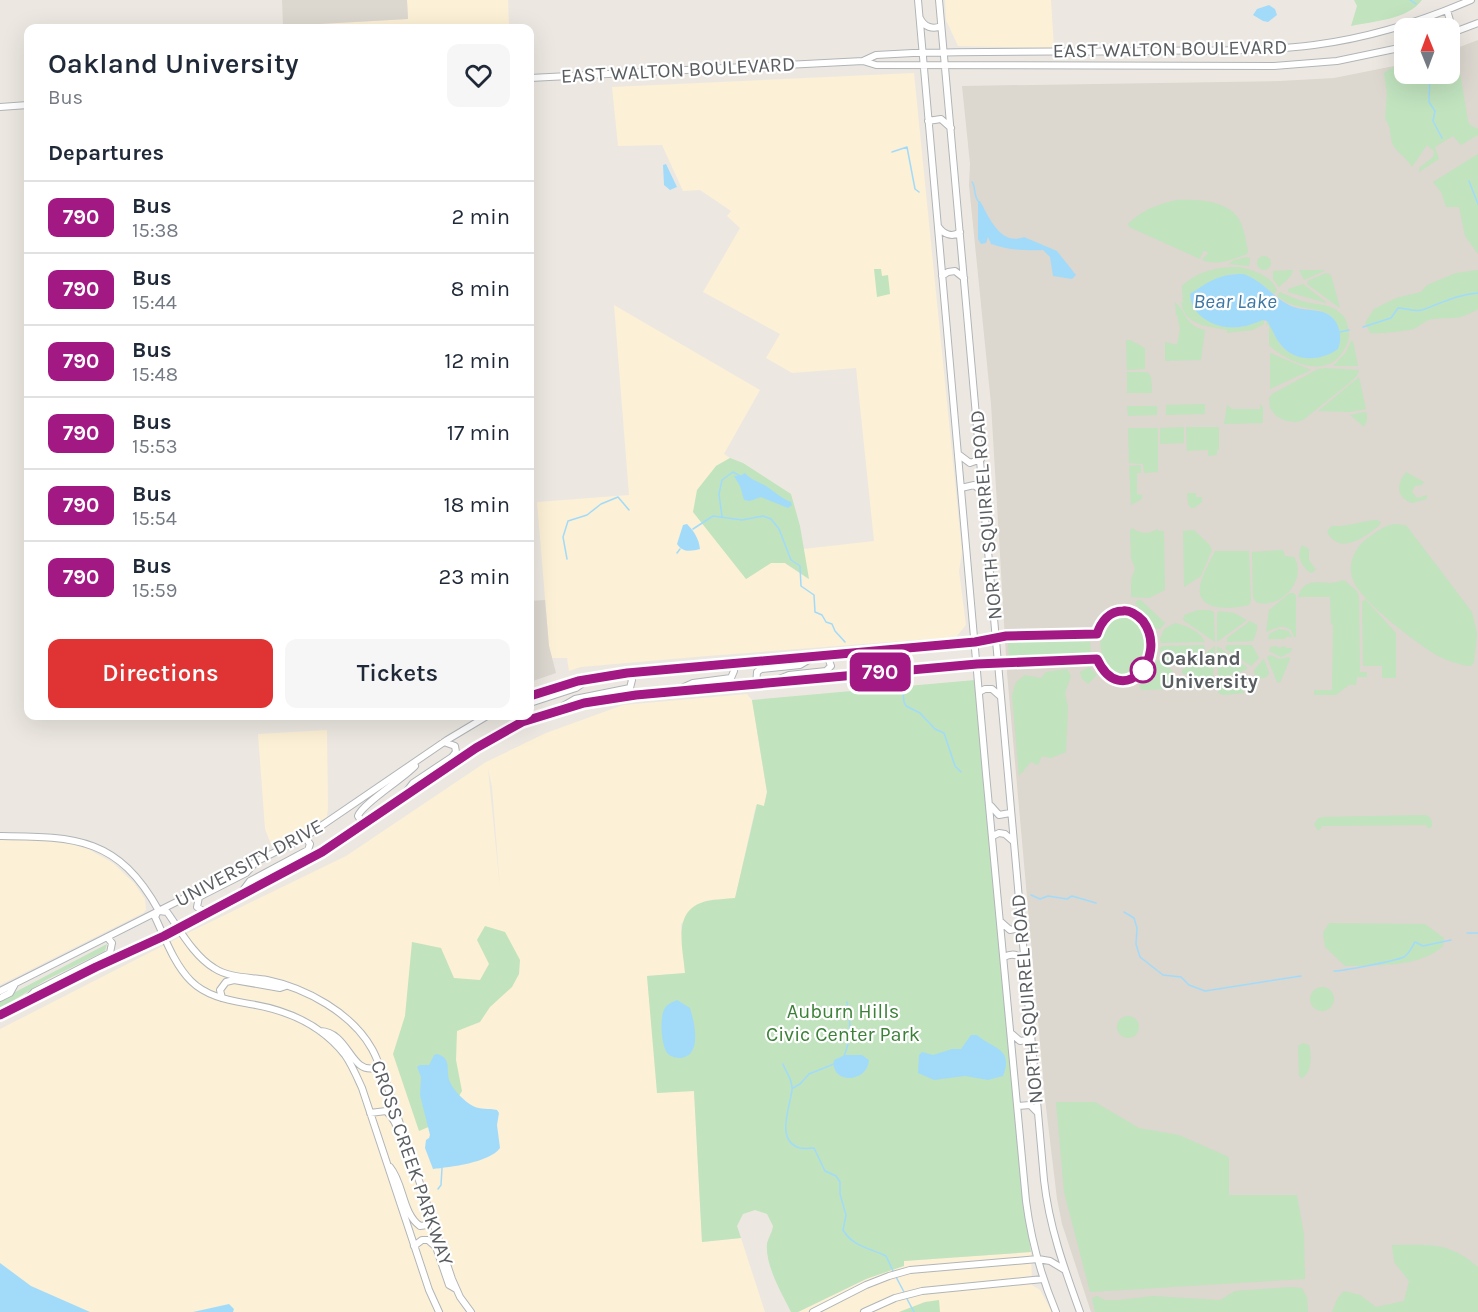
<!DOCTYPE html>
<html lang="en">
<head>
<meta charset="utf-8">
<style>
	:root { --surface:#fff; --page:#f6f6f7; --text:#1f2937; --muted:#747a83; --line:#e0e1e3; --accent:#e03334 }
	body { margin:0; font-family:Karla,sans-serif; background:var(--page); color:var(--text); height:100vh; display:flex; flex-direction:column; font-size:22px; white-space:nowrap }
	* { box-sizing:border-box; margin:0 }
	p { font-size:20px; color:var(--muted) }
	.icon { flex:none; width:33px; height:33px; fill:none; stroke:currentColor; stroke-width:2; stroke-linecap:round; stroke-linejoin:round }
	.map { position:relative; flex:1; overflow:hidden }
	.drawer { position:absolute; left:24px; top:24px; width:510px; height:696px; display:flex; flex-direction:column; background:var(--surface); border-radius:12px; box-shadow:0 6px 24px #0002 }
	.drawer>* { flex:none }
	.badge { padding:0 12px; border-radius:9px; font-size:21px; line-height:39px }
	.needle { width:39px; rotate:359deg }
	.tools { position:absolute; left:1394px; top:18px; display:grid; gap:12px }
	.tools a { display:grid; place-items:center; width:66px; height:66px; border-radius:12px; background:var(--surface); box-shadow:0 6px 24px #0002; font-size:30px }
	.map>.badge { position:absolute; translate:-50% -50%; box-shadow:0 0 0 3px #fff }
	h2 { padding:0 24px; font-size:22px; line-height:54px }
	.round { display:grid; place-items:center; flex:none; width:63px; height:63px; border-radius:12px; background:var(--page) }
	.headline { display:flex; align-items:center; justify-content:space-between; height:102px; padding:0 24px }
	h1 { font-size:28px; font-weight:600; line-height:45px }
	.primary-button { display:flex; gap:12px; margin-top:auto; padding:12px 24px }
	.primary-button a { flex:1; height:69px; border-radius:12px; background:var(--accent); color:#fff; font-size:24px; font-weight:600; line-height:69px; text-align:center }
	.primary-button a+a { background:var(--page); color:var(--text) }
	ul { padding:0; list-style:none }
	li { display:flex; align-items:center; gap:18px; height:72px; padding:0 24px; border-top:2px solid var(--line) }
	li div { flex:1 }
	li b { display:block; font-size:22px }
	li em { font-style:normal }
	li .badge { min-width:66px; font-weight:700; text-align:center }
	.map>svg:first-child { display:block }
	.commercial { fill:#fcf0d6; fill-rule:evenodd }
	.education { fill:#dcd7cf }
	.green { fill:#c1e3be }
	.water { fill:#a2dbfa }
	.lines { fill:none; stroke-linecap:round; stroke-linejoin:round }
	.stream { stroke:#a2dbfa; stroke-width:1.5 }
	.secondary-casing { stroke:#b1b5b8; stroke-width:8 }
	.secondary { stroke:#fff; stroke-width:6 }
	.line-casing { stroke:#fff; stroke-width:14 }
	.line { stroke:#a31984; stroke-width:9 }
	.stop-dot { fill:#fff; stroke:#a31984; stroke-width:3 }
	.labels { text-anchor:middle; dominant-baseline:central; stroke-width:4.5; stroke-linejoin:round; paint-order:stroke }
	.street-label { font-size:20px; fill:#5a5e61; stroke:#fff }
	.stop-label { font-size:20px; font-weight:bold; fill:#5a5e61; stroke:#fff; text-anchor:start }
	.park-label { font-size:20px; fill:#3b8138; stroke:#fff }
	.water-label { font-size:21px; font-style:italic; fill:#3f78a2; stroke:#fff }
</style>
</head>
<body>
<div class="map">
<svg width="1478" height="1312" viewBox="0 0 1478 1312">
	<rect width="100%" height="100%" fill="#ece8e1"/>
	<path class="commercial" d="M407 0H508L509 28H283V26L408 19Z
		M945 0H1051L1054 48 958 46 946 20Z
		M914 73 962 552 959 571 966 625 956 637 707 656 581 667 569 671 567 658H552L549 646 537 502 629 495 614 305 760 390 724 454 730 458 716 466 746 579 771 563H785L808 579 803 549 874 541 856 368 792 373 766 358 780 334 703 292 740 228 727 216 731 211 700 190 683 191 662 145 618 146 612 87Z
		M747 694 752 700 767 792 764 806 756 805 735 899 705 901 681 924 685 973 647 976 658 1093 694 1090 702 1242 741 1238 765 1312H0V1029L192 931 346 856 486 762 546 733 623 705ZM488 769 492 787 500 888Z
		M327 730 328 808 327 817 272 847 265 829 258 734Z
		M0 838 57 840 88 849 113 863 134 883 145 899 146 910 143 913 0 985Z
		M1031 1252 1032 1285 1040 1290 1052 1312H798L904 1261Z"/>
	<path class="education" d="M282 0H407L408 19 283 26Z
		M1478 40V1312H1091L1062 1224 1057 1199 1045 1099 1007 673 991 404 969 185 970 164 962 86 1280 81 1334 78 1404 64V74H1449V51Z
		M545 600 549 646 556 673 530 682V601Z"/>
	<path class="green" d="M1354 0H1422C1407 20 1374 21 1351 26L1357 6Z
		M1449 56 1458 60 1468 121 1470 125 1478 129V135L1461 145 1453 136 1435 147 1439 159 1419 172V168L1433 157 1434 151 1427 145 1412 167C1407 159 1400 154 1394 147 1388 138 1393 128 1385 119L1387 93 1384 73 1393 67 1404 65V74H1449Z
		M1478 154V254L1465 236 1459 207H1446L1441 192 1433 182Z
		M1177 200C1197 199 1231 200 1241 223 1244 231 1246 241 1248 251L1247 254C1232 260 1217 266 1202 260L1208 253 1206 251H1203L1200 259 1129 227 1128 224C1142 210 1158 204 1177 200Z
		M1257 263a7 7 0 1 1 14 0a7 7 0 1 1-14 0Z
		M1246 257 1250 258 1249 266 1229 264 1232 261Z
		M1240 267C1254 271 1272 275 1277 291L1274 294C1238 263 1227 272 1190 294 1192 316 1219 330 1241 327 1249 326 1256 322 1264 320V324L1253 330 1227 333V330C1207 326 1185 326 1181 302H1183L1182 286C1197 271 1219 266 1240 267Z
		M874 269H881L882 276 888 275 890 294 877 297Z
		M1293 270 1291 276 1279 287 1273 279V271Z
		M1299 270H1324V271L1304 280Z
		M1478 270V309C1458 321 1453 317 1433 319 1426 320 1422 324 1416 328 1410 331 1378 334 1370 333L1365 323 1374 309 1396 298 1421 292 1427 285 1456 273Z
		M1326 273 1331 275 1340 308 1307 284 1308 281Z
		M1303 284 1326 302V303L1288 292V289Z
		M1280 292C1289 296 1297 300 1306 302 1318 305 1331 304 1340 313 1346 317 1347 322 1348 328 1350 337 1349 342 1344 350 1327 380 1289 363 1269 345V326L1266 324 1267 321C1273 329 1276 341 1284 349 1305 368 1364 356 1330 315 1313 305 1292 311 1277 295Z
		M1175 302C1187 312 1185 326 1205 330L1201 360 1165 361V342L1177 345 1180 329 1177 315H1176Z
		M1126 340H1130L1145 348V369L1127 370Z
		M1351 341H1353L1358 366H1333L1346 352Z
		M1270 353 1311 370 1270 389Z
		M1325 368 1359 370 1358 374 1352 381 1303 420 1297 422 1286 421 1276 416 1270 408 1269 398 1272 394 1318 369Z
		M1127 372H1147L1151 376 1152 393H1127Z
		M1359 377 1366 409 1350 412 1318 411Z
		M1205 404V414L1166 415V405Z
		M1260 404 1263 407V423L1224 424 1227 405 1232 409H1260Z
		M1127 406H1157V415L1128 416Z
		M1364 412 1367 413V420L1364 427 1350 415Z
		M1184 427V443L1160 444V428Z
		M1186 427H1219V450H1217V455L1208 456V450L1187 451Z
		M1128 428H1158V472L1144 473 1143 464 1129 463Z
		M730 458 743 463 791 494 800 526 809 579 785 563H771L746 579 693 512 697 490 716 466Z
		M1141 465V473H1137V494L1142 495V499L1131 505 1129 466Z
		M1406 472 1424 482 1422 485 1415 486 1412 492 1417 498 1427 495V499L1412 503C1396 498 1396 484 1406 472Z
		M1187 493H1196V497H1202V502L1194 508H1191L1188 504Z
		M1377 520 1381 522 1379 526C1364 537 1341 556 1327 532L1331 526C1348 527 1361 521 1377 520Z
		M1394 524 1406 525 1472 612 1477 634 1474 662 1471 666C1465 666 1447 661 1438 656 1417 643 1362 603 1353 580 1347 565 1354 549 1366 539 1375 533 1383 526 1394 524Z
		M1132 528C1141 534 1148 535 1157 529L1159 531H1164L1165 590 1149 598 1131 597V580L1135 569 1131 558 1130 530Z
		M1194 530 1209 544 1212 550 1201 576 1184 587 1183 531Z
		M1302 545 1309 549V560L1316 570 1311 573C1301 566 1296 557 1302 545Z
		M1283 550 1285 556 1294 557C1308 579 1280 611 1256 602L1253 597 1252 552Z
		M1215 551H1249L1251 601 1249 605C1233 609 1196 613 1200 586 1202 575 1210 561 1215 551Z
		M1344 580 1357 591 1359 596 1360 672H1367V677H1357L1356 685H1349L1336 695H1314V690H1332L1333 625 1331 624 1330 597H1298C1303 580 1314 582 1329 583 1334 583 1339 581 1344 580Z
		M1290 593H1294L1296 596V637H1294L1291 630C1281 623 1275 629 1266 632L1269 610Z
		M1365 599 1396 633V678H1382V666H1363L1362 602Z
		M1138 600H1141L1165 623 1160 629H1156L1135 603Z
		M1198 610H1209L1214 612 1215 642 1183 620 1184 615Z
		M1219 611 1234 613 1247 620 1217 642V613Z
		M1122 615C1141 618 1149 637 1146 654 1144 661 1140 669 1134 674 1105 693 1082 623 1122 615Z
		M1250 621 1257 625V630L1253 641 1227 642V638Z
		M1175 623C1186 625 1201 632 1205 642L1161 643 1160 639 1164 629Z
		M1279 629 1289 631 1292 637H1286L1285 639H1268L1269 634Z
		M1090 637 1091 656 1009 659 1008 640Z
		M1204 645 1205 650C1190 661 1183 668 1166 663L1159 649 1162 646Z
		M1227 645H1252L1259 658 1251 666 1227 650 1225 648Z
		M1215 646 1213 678H1194L1182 673V670Z
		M1217 646 1247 667V669L1237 674 1218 677Z
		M1277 646 1278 648 1285 646 1286 648H1292L1291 652 1281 657 1269 651 1270 647Z
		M1270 655 1279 659 1289 657 1290 659 1280 683 1277 682 1267 657Z
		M1264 659 1269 673 1267 677 1259 679 1255 676 1254 670Z
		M1157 660 1161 661 1173 671V687L1169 689 1141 690 1139 685 1151 672Z
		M1089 667 1097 675 1088 684 1082 679 1080 672Z
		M1067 669 1071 676 1065 693 1068 707 1066 752 1051 758 1042 756 1038 765 1031 762 1019 776 1012 695 1016 682 1025 675 1041 678 1046 672Z
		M1233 679 1242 685 1244 693 1223 695 1218 693V689L1222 682Z
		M975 680 985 771 1024 1203 1031 1252 904 1261V1266L866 1279 798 1312H791C782 1294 765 1265 767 1244 768 1238 772 1233 773 1226L767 1214 755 1210 743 1214 737 1226 741 1238 702 1242 694 1091 657 1093 647 976 685 973C683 947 671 909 707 901 716 899 726 899 735 898L757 804 764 806 767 792 752 700Z
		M1425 815C1430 816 1433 820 1432 826L1429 829 1426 825 1322 826 1319 831 1314 825 1317 819 1322 817Z
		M1329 923 1425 924 1444 938 1443 946C1420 968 1374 965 1345 966L1325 947 1323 933Z
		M485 926 505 932 520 960 519 974 512 987 490 1007 480 1022 457 1031 456 1060 462 1091 445 1120 419 1131 393 1054 405 1016 412 942 441 948 454 978 480 980 489 964 477 940Z
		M107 944 105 951 46 980 0 1009V1000Z
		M1310 999a12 12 0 1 1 24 0a12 12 0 1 1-24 0Z
		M1117 1027a11 11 0 1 1 22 0a11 11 0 1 1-22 0Z
		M1303 1043 1309 1045C1312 1054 1312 1073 1302 1078L1299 1076 1298 1046Z
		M1056 1102H1095L1139 1128 1179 1135 1229 1157V1195H1297L1304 1234 1305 1279 1090 1292 1064 1192Z
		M1392 1245C1430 1245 1448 1241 1478 1267V1312H1332L1337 1299 1344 1291 1360 1295 1376 1307 1404 1301 1409 1281 1394 1262Z
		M1290 1287 1302 1288 1307 1297 1308 1312H1095L1092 1298 1097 1296 1105 1300H1119L1153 1296 1220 1300 1235 1291Z
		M939 1300 940 1312H899L925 1302Z"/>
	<path class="water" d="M1269 5 1275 9 1277 15 1268 22 1263 21 1253 15 1257 9Z
		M666 164 677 187 670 190 664 185 663 165Z
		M978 201H980C989 217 1000 246 1024 237L1057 251 1076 275 1072 279 1053 276 1050 257 1043 250C1026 251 1008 250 991 244L988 237 986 243 981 244 978 239Z
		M1243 274C1262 280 1272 296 1289 305 1306 314 1329 304 1338 326 1341 334 1341 341 1338 349 1322 361 1295 363 1281 345 1275 338 1272 328 1267 321L1263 320C1255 323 1248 326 1240 327 1218 330 1191 318 1190 294 1210 281 1218 274 1243 274Z
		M745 473C751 480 759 482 766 486 775 492 781 498 791 502L792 505 788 508 761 497 750 501 744 500 740 486 734 476H740Z
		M687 524C694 531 699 539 700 549 691 551 683 553 677 544L683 525Z
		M677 1000 690 1008C694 1021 703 1055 681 1058 677 1058 671 1057 668 1054 661 1047 659 1016 665 1008 667 1004 673 1002 677 1000Z
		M971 1035H977C993 1049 1014 1048 1003 1076L988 1080 965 1076 934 1080 918 1073 919 1055 922 1052 933 1055 952 1049H961Z
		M437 1054C453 1058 445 1072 450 1082 454 1091 464 1101 473 1106 480 1110 489 1108 497 1110L499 1113 497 1125 500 1148C489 1163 450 1167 433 1169L425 1148 426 1140 429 1138 430 1135 420 1095 421 1077 417 1067 420 1065H429L434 1055Z
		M845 1055H862L869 1060C868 1083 830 1085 834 1060Z
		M0 1263 31 1286 90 1312H0Z
		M229 1304 234 1309 233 1312H193Z"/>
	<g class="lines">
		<path class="stream" d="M1410 0 1416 4
			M1430 74 1429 102 1435 111 1433 121 1442 138
			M892 152 907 147 915 189 919 192
			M1469 181 1478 204
			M972 182C976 186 973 194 978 201
			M1363 327 1391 318 1398 308C1405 308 1415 312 1422 310 1442 303 1455 295 1478 293
			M1340 332 1349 330
			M722 517 719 494 722 480 733 472 740 476
			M693 529 713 516 742 520 763 516 771 519 779 529 791 560 800 566 801 586 814 595 815 612 822 615 826 622 832 624 835 631 845 642
			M677 553 680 549
			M567 559 563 537 568 521 587 515 601 504 618 497 629 510
			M898 687 903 693 904 702 906 706 920 713 935 729 944 733 955 766 961 772
			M1031 895 1040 899 1048 896 1067 899 1072 896 1096 903
			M1124 912 1134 918 1137 928 1136 944 1140 957 1163 975 1181 977 1189 985 1205 991 1301 976
			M1467 933H1478
			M1334 971C1343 971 1395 961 1404 957 1409 954 1412 947 1415 942L1423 946 1451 940
			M844 1056C851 1040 851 1019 847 1002
			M783 1064C786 1073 793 1079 792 1090 790 1107 775 1141 800 1148 805 1149 810 1148 814 1148L825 1171 836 1176 840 1182V1194L846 1215 843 1230C853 1247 870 1248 886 1256L893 1271
			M793 1088 800 1084 809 1074 834 1064
			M438 1189 441 1185 442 1168
			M895 1275 904 1292
			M906 1297 914 1312"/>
		<defs>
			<path id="secondary" d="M918 0 986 774 1026 1201C1031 1240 1041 1276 1056 1312
				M939 0 1044 1180C1049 1226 1064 1268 1080 1312
				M1447 10 1451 24 1449 32
				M920 18C924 27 933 30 941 26
				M1449 34 1478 23
				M863 61 876 65 1274 66 1337 61 1404 47
				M530 78 863 61 876 55 913 53C992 51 1071 52 1150 51 1204 50 1259 52 1314 45 1368 38 1420 22 1471 0
				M0 107 28 105
				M928 121 941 119 951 128
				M938 226C943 234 952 238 960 232
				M942 276 948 272 955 271 964 278
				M958 454 970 463 981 459
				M961 488 974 485 983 492
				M894 671 905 659 904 654 898 649
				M779 679 789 675 826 671 831 666 827 655
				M756 685 757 672 761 669 800 665 812 658
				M682 688 693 683 731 678 734 671 733 664
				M979 692 985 689H992L1000 696
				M530 696 578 681 627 673 962 643 997 637
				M530 703 576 688 586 681
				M563 706 575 699 630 688 632 680 627 673
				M404 795 413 783 452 757 456 752 455 746 444 742
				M991 806 999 815 1010 813
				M364 825 358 816C362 804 403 779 415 766
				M0 836C76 837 118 837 159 911
				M993 836 999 833 1005 834 1013 841
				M241 893 250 881 308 850 310 844 305 837
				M158 911 155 917C165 938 174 964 191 981 207 997 229 1000 250 1004 287 1010 321 1024 345 1055 352 1065 357 1077 362 1088L429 1290 439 1312
				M159 911 167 912C180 930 194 956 214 968 229 978 249 977 267 980 306 988 352 1013 372 1049 376 1056 378 1063 382 1070L452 1279 460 1297 471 1312
				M206 913 197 907 199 897 246 873 254 864
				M1001 922 1010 930 1021 928
				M1004 957C1012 953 1019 954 1024 962
				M0 991 305 837 447 740 487 716
				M0 998 10 993 15 984
				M222 998 220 990 226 982 234 980 280 988 286 986
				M24 1002 34 992 110 953 112 943 107 937
				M0 1015 96 967 164 936 322 852 476 748 522 722 584 703 636 695 756 685 856 673 998 663
				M320 1031C349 1032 350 1074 375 1068L378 1063
				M1012 1034 1020 1041 1027 1040 1031 1037
				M1018 1106 1030 1105 1037 1112
				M370 1113 386 1111C400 1122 399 1145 411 1159
				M390 1167C404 1184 402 1213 420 1226L435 1224
				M414 1246 422 1240H428L436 1247 449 1285 456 1289
				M813 1312 866 1285 889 1276 910 1270 1038 1259 1050 1261 1065 1270
				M864 1312 895 1298 922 1291 1043 1279"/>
		</defs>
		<use href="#secondary" class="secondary-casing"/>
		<use href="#secondary" class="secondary"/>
	</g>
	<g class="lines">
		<defs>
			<path id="line" d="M0 1015 96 967 164 936 322 852 476 748 522 722 584 703 636 695 977 664 1097 659C1121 711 1170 658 1143 621 1138 616 1130 610 1123 611 1109 611 1101 622 1097 634L1006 636 975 642 627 673 578 681 530 696"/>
		</defs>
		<use href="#line" class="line-casing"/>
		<use href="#line" class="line"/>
	</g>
	<circle class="stop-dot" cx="1143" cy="670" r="12"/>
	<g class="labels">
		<g class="street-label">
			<text transform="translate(1170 49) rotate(-1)">EAST WALTON BOULEVARD</text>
			<text transform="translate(678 70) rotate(-3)">EAST WALTON BOULEVARD</text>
			<text transform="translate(986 515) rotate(-95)">NORTH SQUIRREL ROAD</text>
			<text transform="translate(249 863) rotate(-28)">UNIVERSITY DRIVE</text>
			<text transform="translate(1027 999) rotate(-95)">NORTH SQUIRREL ROAD</text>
			<text transform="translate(412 1163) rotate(71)">CROSS CREEK PARKWAY</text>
		</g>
		<g class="stop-label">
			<text x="1161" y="658">Oakland<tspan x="1161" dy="23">University</tspan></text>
		</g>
		<g class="park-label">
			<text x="843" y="1011">Auburn Hills<tspan x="843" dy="23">Civic Center Park</tspan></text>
		</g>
		<g class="water-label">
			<text x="1235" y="301">Bear Lake</text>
		</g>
	</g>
</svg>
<div class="tools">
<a><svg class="needle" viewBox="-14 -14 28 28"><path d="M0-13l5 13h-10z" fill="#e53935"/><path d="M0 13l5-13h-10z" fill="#747a83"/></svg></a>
</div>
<b class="badge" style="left:880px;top:672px;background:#a31984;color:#fff">790</b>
<section class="drawer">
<div class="headline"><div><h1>Oakland University</h1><p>Bus</p></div><a class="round"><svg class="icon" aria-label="heart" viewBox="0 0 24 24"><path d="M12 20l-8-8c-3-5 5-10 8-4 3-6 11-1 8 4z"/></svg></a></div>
<h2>Departures</h2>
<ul>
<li><span class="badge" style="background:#a31984;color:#fff">790</span><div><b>Bus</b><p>15:38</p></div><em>2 min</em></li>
<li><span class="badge" style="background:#a31984;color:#fff">790</span><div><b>Bus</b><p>15:44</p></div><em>8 min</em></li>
<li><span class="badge" style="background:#a31984;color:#fff">790</span><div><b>Bus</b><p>15:48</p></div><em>12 min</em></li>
<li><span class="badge" style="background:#a31984;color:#fff">790</span><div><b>Bus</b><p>15:53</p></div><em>17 min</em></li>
<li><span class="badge" style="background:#a31984;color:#fff">790</span><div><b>Bus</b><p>15:54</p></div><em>18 min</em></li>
<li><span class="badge" style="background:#a31984;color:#fff">790</span><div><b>Bus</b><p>15:59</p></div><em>23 min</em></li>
</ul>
<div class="primary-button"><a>Directions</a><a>Tickets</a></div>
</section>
</div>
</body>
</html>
